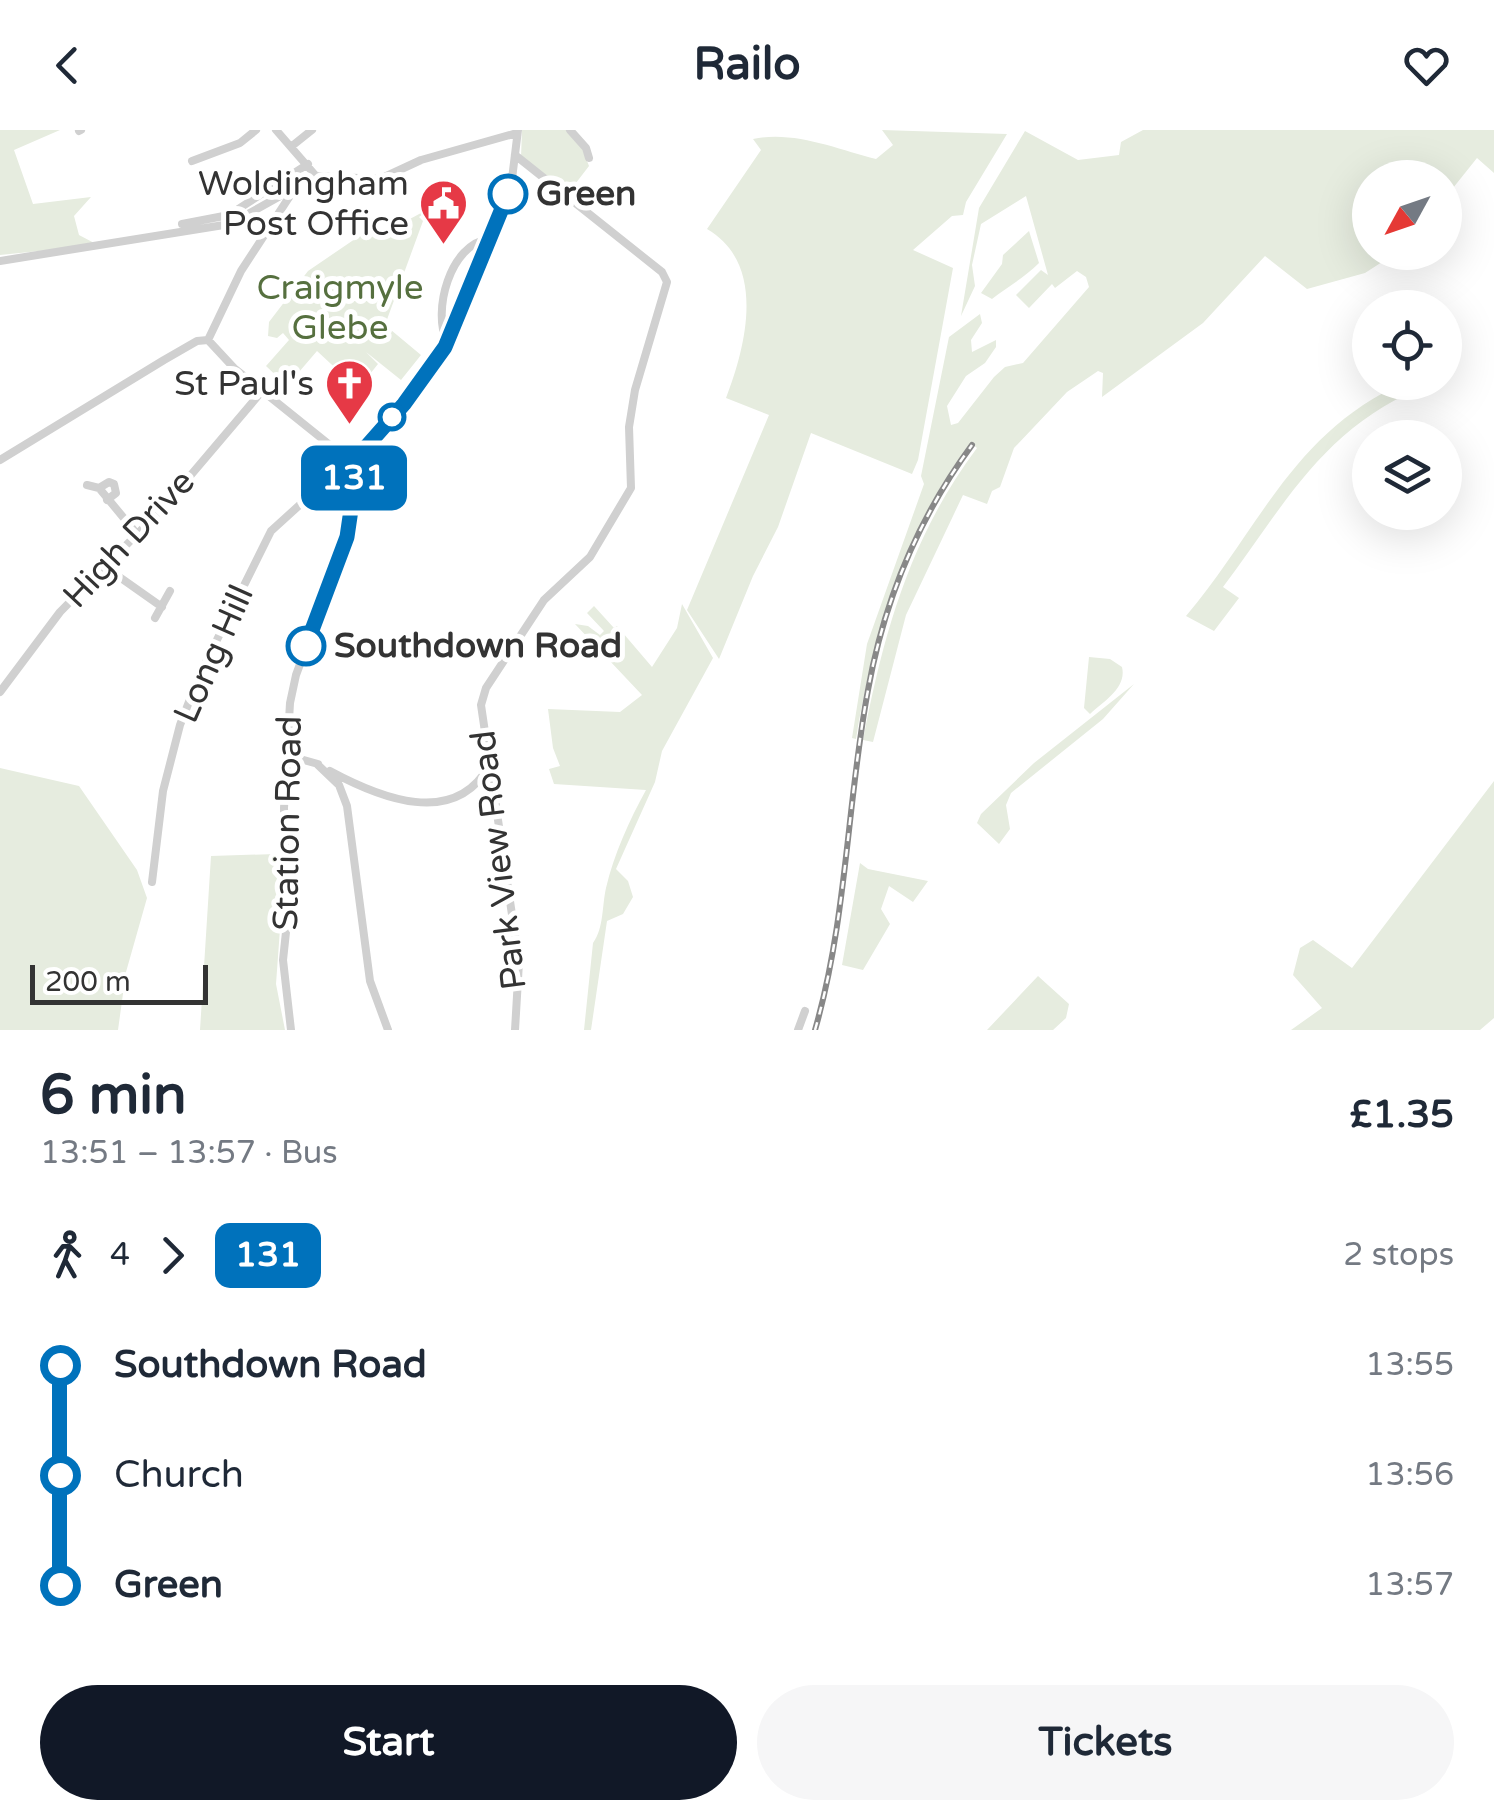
<!DOCTYPE html>
<html lang="en">
<head>
<meta charset="utf-8">
<style>
	:root { --surface:#fff; --page:#f6f6f7; --text:#1f2937; --muted:#747a83; --accent:#111827 }
	body { margin:0; font-family:"Varela Round",sans-serif; background:var(--page); color:var(--text); height:100vh; display:flex; flex-direction:column; font-size:38px; white-space:nowrap }
	* { box-sizing:border-box; margin:0 }
	p { font-size:32px; color:var(--muted) }
	.icon { flex:none; width:55px; height:55px; fill:none; stroke:currentColor; stroke-width:2; stroke-linecap:round; stroke-linejoin:round }
	.map { position:relative; height:900px; overflow:hidden }
	.side { display:flex; flex-direction:column; background:var(--surface); flex:1 }
	.side>* { flex:none }
	.badge { padding:0 20px; border-radius:15px; font-size:35px; line-height:65px }
	.needle { width:65px; rotate:230deg }
	.tools { position:absolute; left:1352px; top:30px; display:grid; gap:20px }
	.tools a { display:grid; place-items:center; width:110px; height:110px; border-radius:50%; background:var(--surface); box-shadow:0 10px 40px #0002; font-size:50px }
	.scale { position:absolute; left:30px; bottom:25px; width:178px; box-sizing:border-box; padding-left:10px; border:5px solid #333; border-top:0; font-size:28px; line-height:35px; white-space:nowrap; color:#333; -webkit-text-stroke:8px #fff; paint-order:stroke }
	.map>.badge { position:absolute; translate:-50% -50%; box-shadow:0 0 0 5px #fff }
	.legs { display:flex; align-items:center; gap:15px; height:110px; padding:0 40px; font-size:32px }
	.legs p { margin-inline-start:auto }
	.summary { display:flex; align-items:center; justify-content:space-between; height:170px; padding:0 40px }
	h1 { font-size:55px; font-weight:800; line-height:75px }
	.primary-button { display:flex; gap:20px; margin-top:auto; padding:20px 40px }
	.primary-button a { flex:1; height:115px; border-radius:60px; background:var(--accent); color:#fff; font-size:40px; font-weight:800; line-height:115px; text-align:center }
	.primary-button a+a { background:var(--page); color:var(--text) }
	ul { padding:0 40px; list-style:none }
	li { display:flex; align-items:center; gap:35px; height:110px; font-size:38px }
	li i { display:grid; place-items:center; width:15px; height:100%; margin:0 12px; background:currentColor }
	li i::after { content:''; width:25px; height:25px; margin:-12px; border:8px solid; border-radius:50%; background:var(--surface) }
	li p { margin-inline-start:auto }
	li:first-child i { background:linear-gradient(#0000 50%,currentColor 0) }
	li:last-child i { background:linear-gradient(currentColor 50%,#0000 0) }
	header { display:flex; justify-content:space-between; align-items:center; height:130px; padding:0 40px; background:var(--surface); font-size:45px; font-weight:800 }
	.map>svg:first-child { display:block }
	.green { fill:#e6ecdf }
	.lines { fill:none; stroke-linecap:round; stroke-linejoin:round }
	.minor { stroke:#d0d0d0; stroke-width:8 }
	.rail-casing { stroke:#888; stroke-width:6 }
	.rail { stroke:#fff; stroke-width:2.5; stroke-dasharray:8; stroke-linecap:butt }
	.line-1-casing { stroke:#fff; stroke-width:22 }
	.line-1 { stroke:#0072bc; stroke-width:15 }
	.stop-1-dot { fill:#fff; stroke:#0072bc; stroke-width:5 }
	.labels { text-anchor:middle; dominant-baseline:central; stroke-width:10; stroke-linejoin:round; paint-order:stroke }
	.poi-label { font-size:35px; fill:#333; stroke:#fff; text-anchor:end }
	.stop-label { font-size:35px; font-weight:bold; fill:#333; stroke:#fff; text-anchor:start }
	.park-label { font-size:35px; fill:#56703f; stroke:#fff }
	.street-label { font-size:35px; fill:#333; stroke:#fff }
</style>
</head>
<body>
<header><svg class="icon" aria-label="back" viewBox="0 0 24 24"><path d="M15 5l-7 7 7 7"/></svg>Railo<svg class="icon" aria-label="heart" viewBox="0 0 24 24"><path d="M12 20l-8-8c-3-5 5-10 8-4 3-6 11-1 8 4z"/></svg></header>
<div class="map">
<svg width="1494" height="900" viewBox="0 0 1494 900">
	<rect width="100%" height="100%" fill="#fff"/>
	<path class="green" d="M0 0H60L14 20 33 74 91 67 74 86 79 105 98 115 0 125Z
		M522 0H566L582 18 589 36 569 62 521 27Z
		M882 0 1007 4 966 72 963 85 952 86 913 120 953 138 918 330 912 344 811 303 778 397 753 446 719 529 687 480 769 285 726 268C746 216 767 134 707 99L761 20 753 9C793 0 837 19 876 29L893 15Z
		M1143 0H1494V43L1477 28 1445 68V48H1370V122L1396 123 1365 143 1307 159 1265 126 1203 193 1102 267 1103 243 1098 241 1067 262 1014 318 1000 357 992 361 987 374 963 365 906 485 873 612 863 610C883 505 910 407 977 318L971 313C905 397 873 505 856 609L852 608 867 514 924 354 921 346 949 207 980 184 982 193 971 210 972 222 996 210V217L985 233 966 246 947 276 951 295 958 293 994 247 1005 237 1023 233 1089 157 1086 147 1077 141 1055 158 1052 154 1029 178 1016 165 1041 140 1048 145 1026 66 981 94 972 135 975 156 961 186 979 78 1025 1 1078 30 1119 25 1121 12Z
		M434 76 419 87 423 91 385 195 421 225 401 250 366 222 378 234 358 259 317 221 287 256 266 236 289 210 283 203 277 208 268 206 269 192 308 141 374 96 382 104Z
		M1029 101 1039 133C1023 149 1008 156 992 169L981 163 1002 134 1003 125Z
		M1406 252 1434 253C1327 291 1286 373 1223 457L1239 468 1214 501 1186 486C1259 400 1294 300 1406 252Z
		M682 474 713 528 662 621 655 652 616 739 628 751 633 767 623 784 607 791 591 900H584L593 813C604 798 602 775 606 758 614 724 629 691 646 660L554 654 549 639 560 636 553 618 548 579 620 582 642 565 575 494 588 496 600 505 604 501 587 483 594 476 614 498 617 496 652 537 677 498Z
		M1089 527 1110 529 1122 537C1127 558 1104 571 1090 584L1084 578Z
		M1134 554 1103 589 1011 663 1006 675 1010 699 999 714 977 693 981 684 1034 633Z
		M0 638 79 656 137 740 147 768 126 842 118 900H0Z
		M1494 651V888L1480 900H1291L1322 878 1293 845 1300 818 1313 810 1352 838Z
		M276 724 280 799 276 854 285 900H200L211 726Z
		M860 733 868 739 928 751 913 772 889 756 881 779 890 794 863 840 842 835Z
		M1038 846 1069 874 1066 888 1053 900H987Z"/>
	<g class="lines">
		<path class="minor" d="M276 0 316 46
			M570 0 586 18 589 28
			M79 1 81 0
			M292 16 312 0
			M192 31 240 13 256 0
			M182 94 229 85 308 34
			M0 131 230 94 316 46 380 49 421 30 517 3
			M208 210 234 238 351 332
			M447 212C432 181 450 114 489 109
			M0 330 164 230 197 211 208 210 241 141 297 55
			M87 355 99 358 109 352 114 354 116 363 107 370
			M99 358 137 404
			M108 433 118 446 162 477
			M155 488 170 461
			M0 562 60 482 162 379 263 260
			M286 625 318 634
			M317 634 339 655 347 676 370 851 388 900
			M330 641C380 668 454 698 489 636
			M152 752 163 661 180 595 199 546 271 401 348 331
			M291 900 283 830 286 802 284 678 290 573 296 545 347 407 359 325 415 260 447 212 511 57 518 0
			M515 900 519 832 481 575 486 558 544 470 590 427 631 358 629 297 635 260 667 152 662 142 515 25
			M798 900 805 881"/>
		<defs>
			<path id="rail" d="M815 900C847 789 847 672 868 560 884 471 919 387 972 315"/>
		</defs>
		<use href="#rail" class="rail-casing"/>
		<use href="#rail" class="rail"/>
	</g>
	<g class="lines">
		<defs>
			<path id="line-1" d="M306 516 347 407 359 325 404 274 445 217 508 64"/>
		</defs>
		<use href="#line-1" class="line-1-casing"/>
		<use href="#line-1" class="line-1"/>
	</g>
	<defs>
		<symbol id="civic-pin" viewBox="-11 -11 22 30"><path d="M0 17L-7.5 6A9.5 9.5 0 1 1 7.5 6Z" fill="#e63946" stroke="#fff"/><path d="M-.6-6.5H3V-4.5H.6V-3L4-1V1h2V6H-6V1h2V-1L-.6-3ZM-1.2 2.5V6h2.4V2.5Z" fill="#fff"/></symbol>
		<symbol id="church-pin" viewBox="-11 -11 22 30"><path d="M0 17L-7.5 6A9.5 9.5 0 1 1 7.5 6Z" fill="#e63946" stroke="#fff"/><path d="M-1.2-6h2.4v3.5h3.3v2.4h-3.3V6h-2.4V-.1h-3.3v-2.4h3.3Z" fill="#fff"/></symbol>
	</defs>
	<g fill-rule="evenodd">
		<use href="#civic-pin" x="416" y="46" width="55" height="75"/>
		<use href="#church-pin" x="322" y="226" width="55" height="75"/>
	</g>
	<g class="stop-1-dot">
		<circle cx="508" cy="64" r="18"/>
		<circle cx="392" cy="287" r="12"/>
		<circle cx="306" cy="516" r="18"/>
	</g>
	<g class="labels">
		<g class="poi-label">
			<text x="409" y="54">Woldingham<tspan x="409" dy="40">Post Office</tspan></text>
			<text x="314" y="254">St Paul's</text>
		</g>
		<g class="stop-label">
			<text x="536" y="64">Green</text>
			<text x="334" y="516">Southdown Road</text>
		</g>
		<g class="park-label">
			<text x="340" y="158">Craigmyle<tspan x="340" dy="40">Glebe</tspan></text>
		</g>
		<g class="street-label">
			<text transform="translate(129 409) rotate(-47)">High Drive</text>
			<text transform="translate(214 524) rotate(-66)">Long Hill</text>
			<text transform="translate(288 693) rotate(-89)">Station Road</text>
			<text transform="translate(499 730) rotate(-97)">Park View Road</text>
		</g>
	</g>
</svg>
<div class="tools">
<a><svg class="needle" viewBox="-14 -14 28 28"><path d="M0-13l5 13h-10z" fill="#e53935"/><path d="M0 13l5-13h-10z" fill="#747a83"/></svg></a>
<a><svg class="icon" aria-label="locate" viewBox="0 0 24 24"><circle cx="12" cy="12" r="6"/><path d="M12 2v4M12 18v4M2 12h4M18 12h4"/></svg></a>
<a><svg class="icon" aria-label="layers" viewBox="0 0 24 24"><path d="M12 4l9 5-9 5-9-5zM3 14l9 5 9-5"/></svg></a>
</div>
<div class="scale">200 m</div>
<b class="badge" style="left:354px;top:348px;background:#0072bc;color:#fff">131</b>
</div>
<section class="side">
<div class="summary"><div><h1>6 min</h1><p>13:51 – 13:57 · Bus</p></div><b>£1.35</b></div>
<div class="legs"><svg class="icon" aria-label="walk" viewBox="0 0 24 24"><circle cx="13" cy="4" r="2"/><path d="M13 8l-2 6 4 7M11 14l-3 7M7 12l3-4h3l4 4"/></svg>4<svg class="icon" aria-label="forward" viewBox="0 0 24 24"><path d="M9 5l7 7-7 7"/></svg><b class="badge" style="background:#0072bc;color:#fff">131</b><p>2 stops</p></div>
<ul>
<li><i style="color:#0072bc"></i><b>Southdown Road</b><p>13:55</p></li>
<li><i style="color:#0072bc"></i><span>Church</span><p>13:56</p></li>
<li><i style="color:#0072bc"></i><b>Green</b><p>13:57</p></li>
</ul>
<div class="primary-button"><a>Start</a><a>Tickets</a></div>
</section>
</body>
</html>
